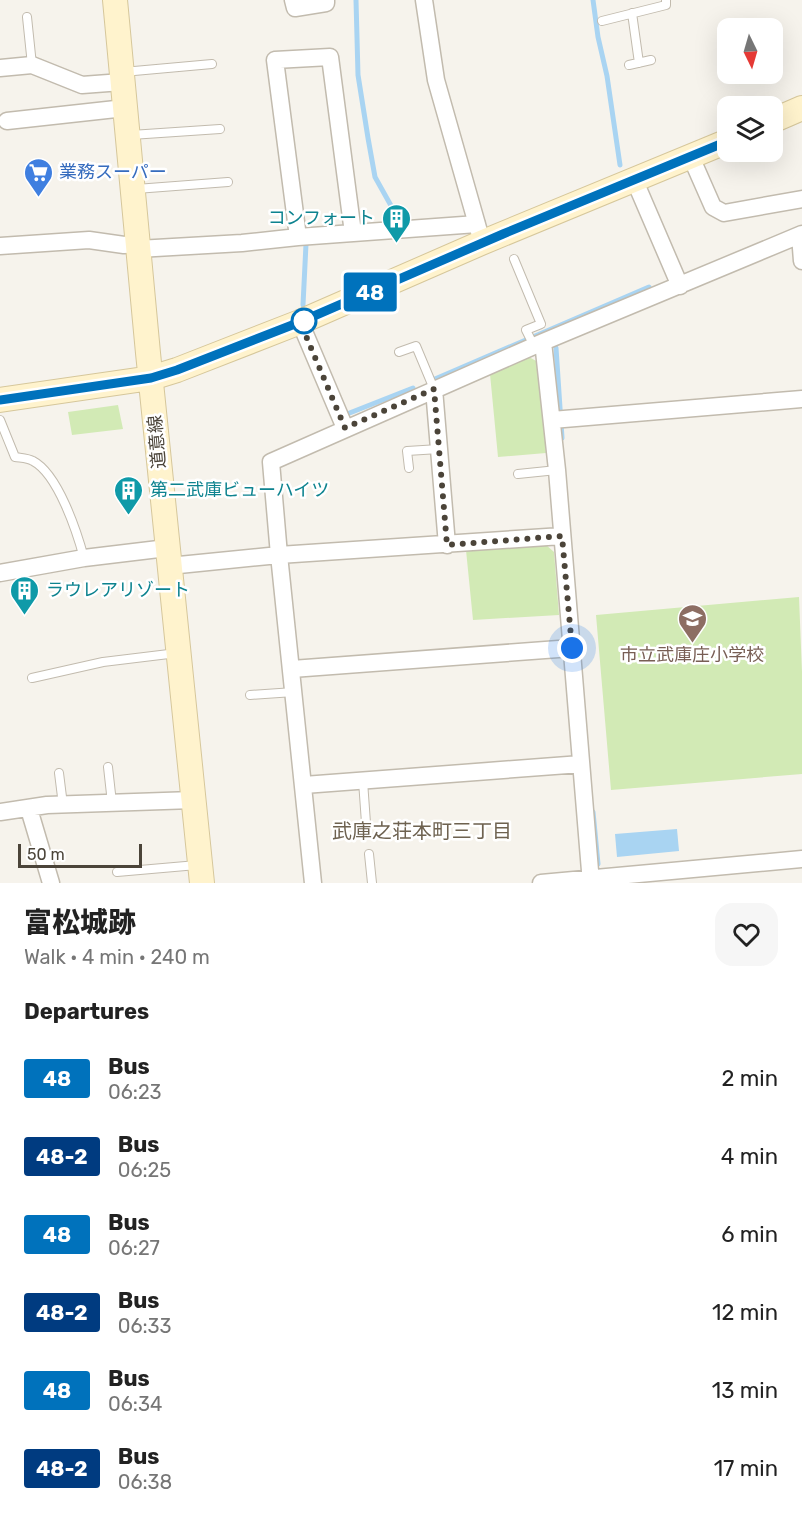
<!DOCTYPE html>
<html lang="en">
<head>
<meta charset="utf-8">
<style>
	:root { --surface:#fff; --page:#f6f6f6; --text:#222; --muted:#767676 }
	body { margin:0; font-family:Rubik,"Noto Sans JP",sans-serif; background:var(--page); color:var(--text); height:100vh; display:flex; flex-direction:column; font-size:22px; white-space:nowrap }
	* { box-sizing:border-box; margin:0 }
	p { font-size:20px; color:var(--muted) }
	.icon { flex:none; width:33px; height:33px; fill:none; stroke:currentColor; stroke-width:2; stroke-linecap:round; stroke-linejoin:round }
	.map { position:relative; height:883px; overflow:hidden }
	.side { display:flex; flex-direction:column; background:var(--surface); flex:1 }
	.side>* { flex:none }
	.badge { padding:0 12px; border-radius:4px; font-size:21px; line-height:39px }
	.needle { width:39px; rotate:175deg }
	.buttons { position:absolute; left:717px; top:18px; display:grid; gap:12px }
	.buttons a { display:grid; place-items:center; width:66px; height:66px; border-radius:12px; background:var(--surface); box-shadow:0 6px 24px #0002; font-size:30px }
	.scale { position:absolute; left:18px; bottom:15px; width:124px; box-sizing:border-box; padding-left:6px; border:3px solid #4b4439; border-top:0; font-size:16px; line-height:21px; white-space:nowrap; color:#4b4439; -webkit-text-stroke:4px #fff; paint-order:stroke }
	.you { position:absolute; width:30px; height:30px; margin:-15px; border:4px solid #fff; border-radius:50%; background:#1a73e8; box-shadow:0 0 0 9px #1a73e833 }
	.map>.badge { position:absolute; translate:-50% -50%; box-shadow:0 0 0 3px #fff }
	h2 { padding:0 24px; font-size:22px; line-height:54px }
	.round { display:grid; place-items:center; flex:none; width:63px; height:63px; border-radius:18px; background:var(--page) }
	.head { display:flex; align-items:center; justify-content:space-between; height:102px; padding:0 24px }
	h1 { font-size:28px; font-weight:800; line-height:45px }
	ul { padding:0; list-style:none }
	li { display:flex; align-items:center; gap:18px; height:78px; padding:0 24px }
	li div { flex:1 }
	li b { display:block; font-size:22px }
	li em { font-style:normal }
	li .badge { min-width:66px; font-weight:700; text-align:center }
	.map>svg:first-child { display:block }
	.green { fill:#d2eab5 }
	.water { fill:#a9d4f2 }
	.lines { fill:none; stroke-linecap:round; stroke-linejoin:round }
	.stream { stroke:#a9d4f2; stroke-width:5 }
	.lane-casing { stroke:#c2bbae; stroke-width:10 }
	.street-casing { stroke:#c2bbae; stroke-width:19 }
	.secondary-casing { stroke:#d6c79b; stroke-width:26 }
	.lane { stroke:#fff; stroke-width:8 }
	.street { stroke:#fff; stroke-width:16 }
	.secondary { stroke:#fff3cd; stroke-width:24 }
	.line-casing { stroke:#fff; stroke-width:14 }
	.line { stroke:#0072bc; stroke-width:9 }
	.walk { stroke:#4b4439; stroke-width:6; stroke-dasharray:0 10.8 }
	.stop-dot { fill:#fff; stroke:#0072bc; stroke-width:3 }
	.labels { text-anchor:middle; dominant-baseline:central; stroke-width:5; stroke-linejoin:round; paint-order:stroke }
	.shop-label { font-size:18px; fill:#366cbe; stroke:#fff; text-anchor:start }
	.culture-label { font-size:18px; fill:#0d838f; stroke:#fff; text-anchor:start }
	.street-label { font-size:18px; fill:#4b4439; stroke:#fff }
	.education-label { font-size:18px; fill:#785e54; stroke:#fff }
	.neighbourhood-label { font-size:20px; fill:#6e6250; stroke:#fff }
</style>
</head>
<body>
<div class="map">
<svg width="802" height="883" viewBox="0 0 802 883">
	<rect width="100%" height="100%" fill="#f6f3ec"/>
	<path class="green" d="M529 357 538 362 546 453 498 457 490 374Z
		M118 405 123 429 72 435 68 412Z
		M545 544 554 552 559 615 473 620 466 550Z
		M799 597 802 672V774L611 790 596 615Z"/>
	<path class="water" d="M677 829 679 851 617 857 615 834Z"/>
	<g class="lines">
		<path class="stream" d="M356 0 358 75 368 138 375 177 394 211 396 222
			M593 0 598 37 607 76 620 165
			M303 305 306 244
			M556 348 562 438
			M435 379 649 287
			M347 414 413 388
			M593 812 598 864"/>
		<defs>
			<path id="lane" d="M632 13 639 63
				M27 17 32 65
				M602 21 666 5V0
				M629 65 651 60
				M123 72 212 64
				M131 135 220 129
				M136 189 228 182
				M514 259 541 324 526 330 534 346
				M399 352 416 346 434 389
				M0 420 15 457C21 458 28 458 33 461 58 474 77 532 84 558
				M409 468 407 451 439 449
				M518 474 557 470
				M32 678 103 662 177 653
				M250 695 294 692
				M108 767 112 803
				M59 773 63 805
				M363 781 366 823
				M369 854 372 883
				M117 872 197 865"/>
			<path id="street" d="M293 0 295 8 326 3V0
				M424 0 436 80 480 235
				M0 68 32 65 82 85 122 82
				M7 121 125 108
				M691 157 713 207 724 213 802 199
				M634 179 680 286
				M800 235 802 261
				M298 237 275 60 330 57 353 233
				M0 246 89 240 124 245 137 244
				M138 249 242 243 298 237 477 224
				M300 322 345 428
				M543 342 557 470 591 883
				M434 389 447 545
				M552 420 802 399
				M169 566 279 555 562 536
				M0 573 84 558 167 548
				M292 669 572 648
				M304 785 581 764
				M29 809 51 883
				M0 812 47 805 193 800
				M313 883 279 555 271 462 543 342 802 234
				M541 883 802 859"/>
			<path id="secondary" d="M115 0 148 353 202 883
				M772 121 802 108
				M0 400 151 378 177 370 300 322 481 243 728 141"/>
		</defs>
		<use href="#lane" class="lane-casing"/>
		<use href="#street" class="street-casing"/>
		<use href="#secondary" class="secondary-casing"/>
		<use href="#lane" class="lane"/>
		<use href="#street" class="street"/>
		<use href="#secondary" class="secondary"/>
	</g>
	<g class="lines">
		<defs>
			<path id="line" d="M0 400 151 378 177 370 300 322 503 234 728 141"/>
		</defs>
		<use href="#line" class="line-casing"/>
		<use href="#line" class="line"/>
		<path class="walk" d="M304 321 300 322 345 428 434 389 447 545 562 536 572 648"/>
	</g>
	<defs>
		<symbol id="supermarket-pin" viewBox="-11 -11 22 30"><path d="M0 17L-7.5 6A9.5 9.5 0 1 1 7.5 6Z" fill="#3f7fe0" stroke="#fff"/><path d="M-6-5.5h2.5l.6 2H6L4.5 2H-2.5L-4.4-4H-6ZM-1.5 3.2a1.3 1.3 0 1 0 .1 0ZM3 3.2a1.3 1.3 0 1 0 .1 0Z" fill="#fff"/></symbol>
		<symbol id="building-pin" viewBox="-11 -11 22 30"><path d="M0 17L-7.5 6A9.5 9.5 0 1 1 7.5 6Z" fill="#0f9aa8" stroke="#fff"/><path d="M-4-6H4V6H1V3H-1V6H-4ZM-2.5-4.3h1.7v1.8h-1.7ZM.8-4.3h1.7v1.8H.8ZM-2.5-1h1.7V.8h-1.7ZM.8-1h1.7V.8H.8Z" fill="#fff"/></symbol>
		<symbol id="school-pin" viewBox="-11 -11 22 30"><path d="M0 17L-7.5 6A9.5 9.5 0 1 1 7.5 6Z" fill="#8d6e63" stroke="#fff"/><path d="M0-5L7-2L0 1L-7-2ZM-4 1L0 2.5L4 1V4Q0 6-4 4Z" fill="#fff"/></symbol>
	</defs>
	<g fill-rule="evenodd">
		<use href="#supermarket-pin" x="22" y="156" width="33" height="45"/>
		<use href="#building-pin" x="380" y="202" width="33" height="45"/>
		<use href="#building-pin" x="112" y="474" width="33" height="45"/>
		<use href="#building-pin" x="8" y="574" width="33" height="45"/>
		<use href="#school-pin" x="676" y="602" width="33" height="45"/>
	</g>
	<circle class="stop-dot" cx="304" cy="321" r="12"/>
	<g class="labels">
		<g class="shop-label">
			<text x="59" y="172">業務スーパー</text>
		</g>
		<g class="culture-label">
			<text x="375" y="218" text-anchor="end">コンフォート</text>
			<text x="150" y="490">第二武庫ビューハイツ</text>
			<text x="46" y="590">ラウレアリゾート</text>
		</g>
		<g class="street-label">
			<text transform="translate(157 442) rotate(-95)">道意線</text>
		</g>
		<g class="education-label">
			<text x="692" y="655">市立武庫庄小学校</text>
		</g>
		<g class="neighbourhood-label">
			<text x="422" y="831">武庫之荘本町三丁目</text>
		</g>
	</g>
</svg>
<div class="buttons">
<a><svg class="needle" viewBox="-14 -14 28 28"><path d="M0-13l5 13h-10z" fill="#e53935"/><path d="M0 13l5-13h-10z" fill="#767676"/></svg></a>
<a><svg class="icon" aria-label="layers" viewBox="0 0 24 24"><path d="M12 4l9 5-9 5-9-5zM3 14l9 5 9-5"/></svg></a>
</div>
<div class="scale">50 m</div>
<div class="you" style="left:572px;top:648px"></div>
<b class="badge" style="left:370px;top:292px;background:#0072bc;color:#fff">48</b>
</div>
<section class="side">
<div class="head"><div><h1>富松城跡</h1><p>Walk · 4 min · 240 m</p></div><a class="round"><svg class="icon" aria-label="heart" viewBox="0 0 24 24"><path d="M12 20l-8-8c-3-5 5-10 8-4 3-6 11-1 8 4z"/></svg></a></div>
<h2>Departures</h2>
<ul>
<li><span class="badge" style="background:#0072bc;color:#fff">48</span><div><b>Bus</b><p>06:23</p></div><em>2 min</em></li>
<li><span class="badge" style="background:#003b80;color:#fff">48-2</span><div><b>Bus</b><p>06:25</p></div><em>4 min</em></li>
<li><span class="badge" style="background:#0072bc;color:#fff">48</span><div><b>Bus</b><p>06:27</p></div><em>6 min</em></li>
<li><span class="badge" style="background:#003b80;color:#fff">48-2</span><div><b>Bus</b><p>06:33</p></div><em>12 min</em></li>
<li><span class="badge" style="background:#0072bc;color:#fff">48</span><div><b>Bus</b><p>06:34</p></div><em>13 min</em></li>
<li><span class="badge" style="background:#003b80;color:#fff">48-2</span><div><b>Bus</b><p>06:38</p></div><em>17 min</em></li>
</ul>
</section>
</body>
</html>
